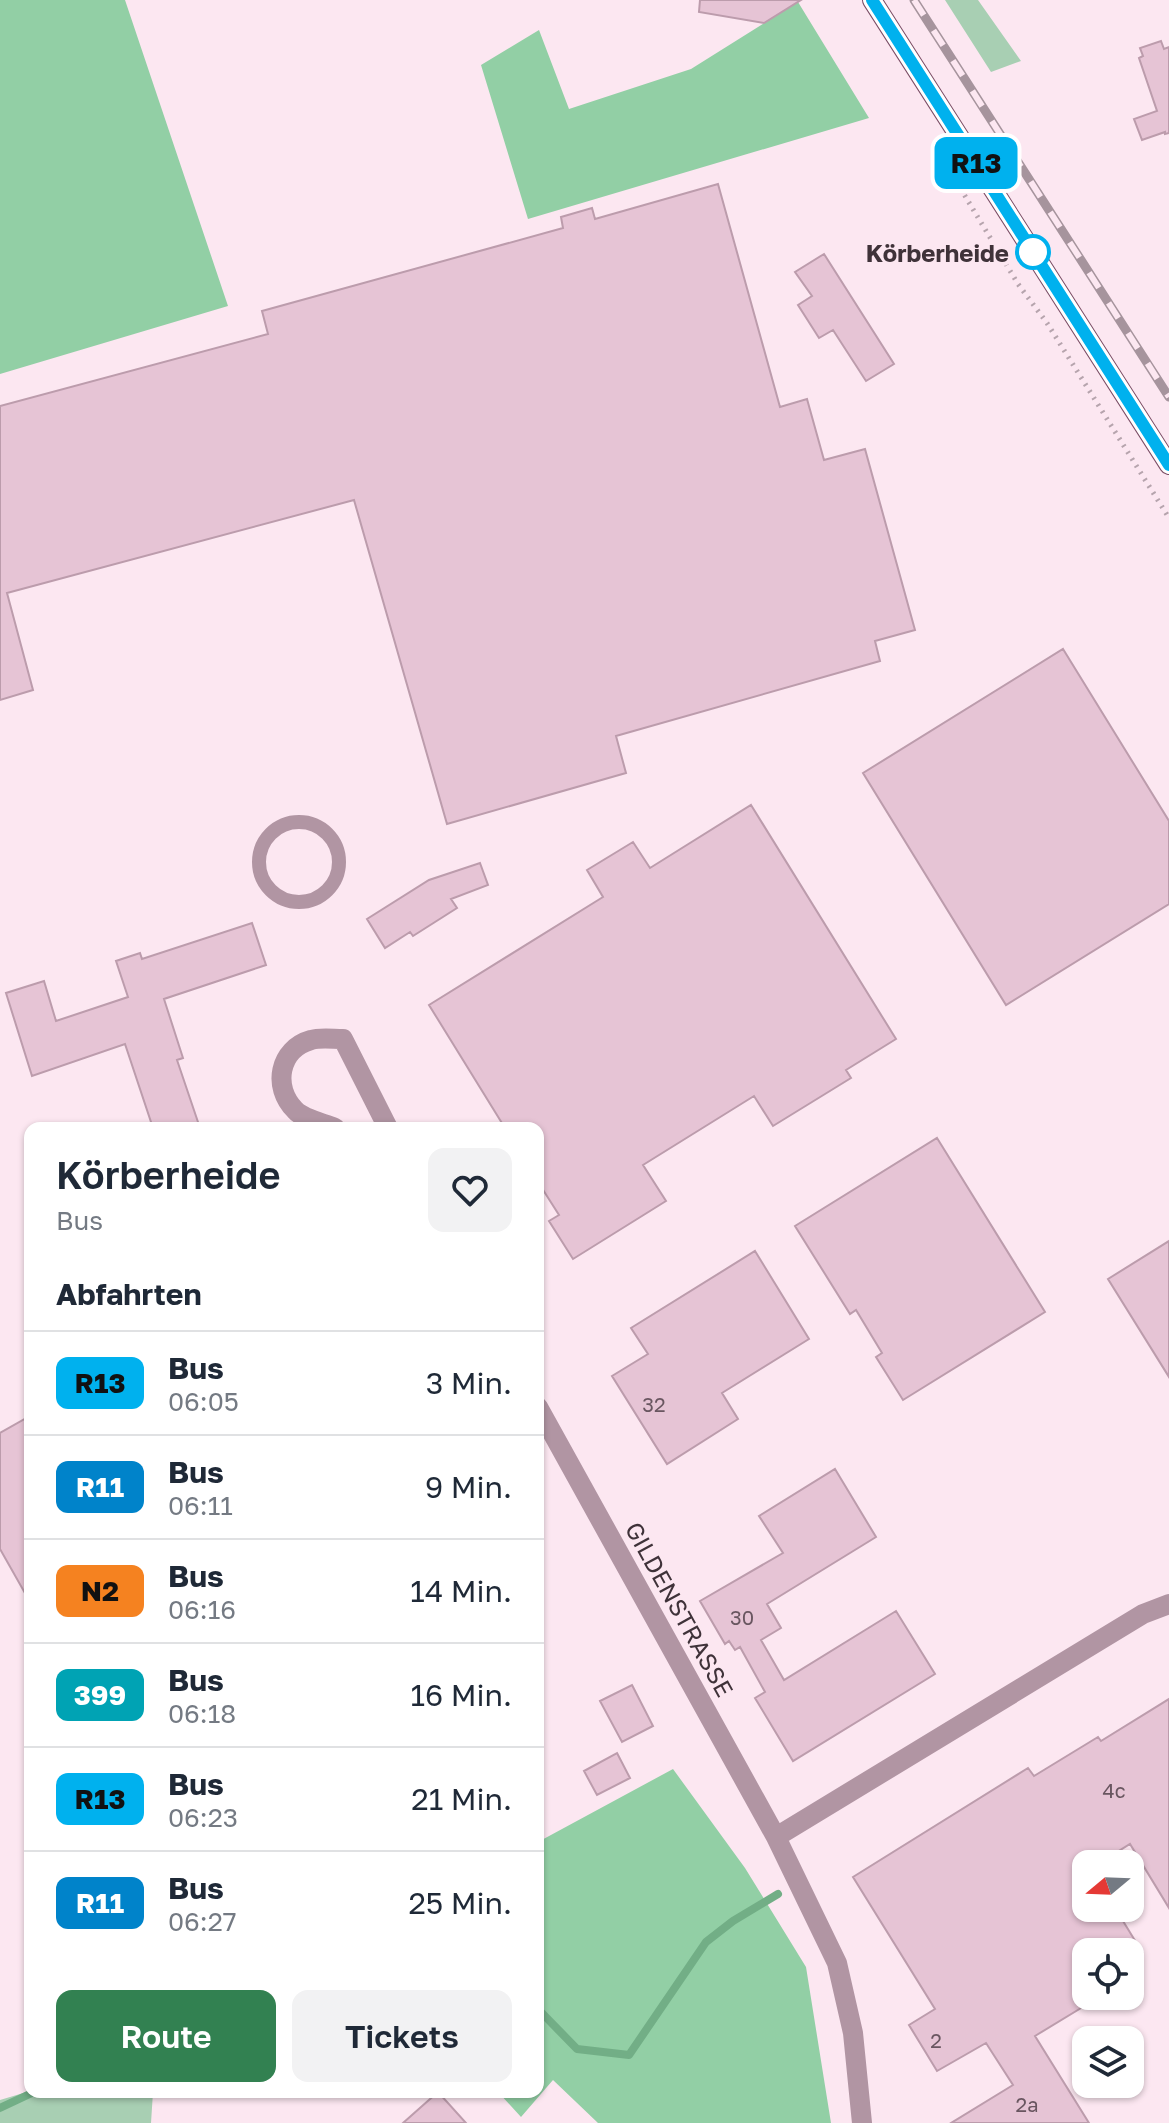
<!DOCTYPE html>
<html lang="de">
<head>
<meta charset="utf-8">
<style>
	:root { --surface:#fff; --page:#f2f2f3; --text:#1f2937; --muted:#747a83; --line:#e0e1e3; --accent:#328151 }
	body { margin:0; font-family:"Golos Text",sans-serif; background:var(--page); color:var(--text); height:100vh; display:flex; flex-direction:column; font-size:30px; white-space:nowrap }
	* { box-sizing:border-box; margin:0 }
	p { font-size:26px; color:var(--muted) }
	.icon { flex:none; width:44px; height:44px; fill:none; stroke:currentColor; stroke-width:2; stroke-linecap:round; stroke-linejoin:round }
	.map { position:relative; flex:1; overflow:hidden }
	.side { position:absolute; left:24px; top:1122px; width:520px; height:976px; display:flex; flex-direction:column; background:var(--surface); border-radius:16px; box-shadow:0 2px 6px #0004 }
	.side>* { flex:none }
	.badge { padding:0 16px; border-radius:12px; font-size:28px; line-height:52px }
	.needle { width:52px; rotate:251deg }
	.fabs { position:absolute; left:1072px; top:1850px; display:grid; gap:16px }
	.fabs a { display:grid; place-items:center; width:72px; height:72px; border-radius:16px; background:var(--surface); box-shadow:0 2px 6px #0004; font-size:40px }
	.map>.badge { position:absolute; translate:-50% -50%; box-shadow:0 0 0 4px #fff }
	h2 { padding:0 32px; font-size:30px; line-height:72px }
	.round { display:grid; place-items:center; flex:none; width:84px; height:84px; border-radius:16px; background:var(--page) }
	.summary { display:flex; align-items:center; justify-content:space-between; height:136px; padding:0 32px }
	h1 { font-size:38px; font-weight:600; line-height:60px }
	.cta { display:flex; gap:16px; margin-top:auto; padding:16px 32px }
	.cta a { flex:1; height:92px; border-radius:16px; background:var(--accent); color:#fff; font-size:32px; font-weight:600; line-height:92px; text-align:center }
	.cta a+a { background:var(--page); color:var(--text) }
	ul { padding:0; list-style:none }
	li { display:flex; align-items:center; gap:24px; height:104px; padding:0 32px; border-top:2px solid var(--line) }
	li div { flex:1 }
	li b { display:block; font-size:30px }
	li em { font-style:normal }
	li .badge { min-width:88px; font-weight:700; text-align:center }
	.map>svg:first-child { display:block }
	.green { fill:#a8cfb3 }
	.forest { fill:#92cfa5 }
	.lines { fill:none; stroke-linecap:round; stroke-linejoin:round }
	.stream { stroke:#72ae86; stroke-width:8 }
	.building { fill:#e6c4d5; stroke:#bc9cac; stroke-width:2 }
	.path { stroke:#b6a4ad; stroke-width:5; stroke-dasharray:2 6; stroke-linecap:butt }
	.lane { stroke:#b195a3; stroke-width:14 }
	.street { stroke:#b195a3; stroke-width:20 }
	.primary { stroke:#7b4c65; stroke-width:20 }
	.rail-casing { stroke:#a6949d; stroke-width:9 }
	.rail { stroke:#fce7f1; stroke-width:6; stroke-dasharray:18; stroke-linecap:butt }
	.line-casing { stroke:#fff; stroke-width:18 }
	.line { stroke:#00b1ee; stroke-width:12 }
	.stop-dot { fill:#fff; stroke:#00b1ee; stroke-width:4 }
	.labels { text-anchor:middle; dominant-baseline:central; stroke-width:8; stroke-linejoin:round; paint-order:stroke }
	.number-label { font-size:20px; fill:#695660 }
	.stop-label { font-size:24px; font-weight:bold; fill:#3f3239; stroke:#fce7f1; text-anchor:end }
	.street-label { font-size:24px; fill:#3f3239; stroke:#fce7f1 }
</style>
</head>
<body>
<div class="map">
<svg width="1169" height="2123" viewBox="0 0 1169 2123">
	<rect width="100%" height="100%" fill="#fce7f1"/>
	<path class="green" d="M945 0H978L1021 61 991 72Z
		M30 2091 153 2092 151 2123H0V2100Z"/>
	<path class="forest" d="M0 0H125L228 306 0 374Z
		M798 2 869 118 528 219 481 65 539 30 569 109 691 69Z
		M673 1769 745 1868 806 1967 831 2123H598L553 2080 521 2117 498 2092H538V1842Z"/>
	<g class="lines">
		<path class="stream" d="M538 2009 577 2049 629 2055 706 1942 733 1921 778 1894
			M0 2108 34 2092"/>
	</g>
	<path class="building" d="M700 0H801L764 23 699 12Z
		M1161 41 1164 49 1169 47V133L1165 134V132L1142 140 1134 119 1157 111 1139 58 1143 56 1140 48Z
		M718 184 780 407 807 399 824 460 865 449 915 630 875 641 880 661 616 736 626 773 447 824 354 500 7 593 33 690 0 700V406L268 334 262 311 563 228 561 217 592 208 595 219Z
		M824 254 894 364 866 381 833 330 819 338 798 305 812 296 795 272Z
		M1063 649 1169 821V904L1006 1005 863 773Z
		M751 805 896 1039 846 1070 851 1078 773 1126 754 1096 643 1165 666 1201 573 1259 549 1221 559 1215 538 1182V1128H505L429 1005 603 897 587 870 633 842 650 868Z
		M480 863 488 885 451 899 457 908 413 936 410 932 385 948 367 919 429 880Z
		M252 923 266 965 164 999 183 1058 177 1060 200 1128H153L125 1044 32 1076 6 993 44 981 56 1021 128 997 116 961 140 953 142 959Z
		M937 1138 1045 1312 903 1400 876 1357 882 1353 856 1310 850 1314 795 1226Z
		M1169 1241V1377L1108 1279Z
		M755 1251 809 1339 722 1393 738 1419 667 1464 612 1376 648 1354 631 1328Z
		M30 1416V1602L0 1549V1433Z
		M835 1469 876 1537 767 1604 781 1628 761 1640 784 1680 896 1611 935 1674 793 1761 755 1698 765 1692 740 1647 735 1650 729 1641 725 1644 700 1601 783 1553 759 1516Z
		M632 1685 653 1726 622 1742 600 1701Z
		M1169 1699V1908L1130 1844 1098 1864H1086V1908H1115L1142 1952H1086V2005L1035 2036 1089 2123H951L1013 2085 986 2043 937 2071 909 2025 935 2009 853 1877 1028 1768 1034 1776 1098 1737 1101 1741Z
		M617 1753 630 1778 597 1795 584 1771Z
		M438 2092 466 2123H403Z"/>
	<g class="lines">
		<path class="path" d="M944 161 1018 284 1047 323 1169 518"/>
		<path class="lane" d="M259 862a40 40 0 1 1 80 0a40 40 0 1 1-80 0Z"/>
		<path class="street" d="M335 1128C323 1123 303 1119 295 1110 272 1087 279 1049 311 1040 320 1037 333 1039 343 1039L388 1128
			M538 1407 776 1837 837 1963 853 2033 862 2123
			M776 1837 1143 1614 1169 1604"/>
		<path class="primary" d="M872 0 1169 465"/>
		<defs>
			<path id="rail" d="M914 0 1169 397"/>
		</defs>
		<use href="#rail" class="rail-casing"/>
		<use href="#rail" class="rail"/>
	</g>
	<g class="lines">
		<defs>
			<path id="line" d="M872 0 1169 465"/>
		</defs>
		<use href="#line" class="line-casing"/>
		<use href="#line" class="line"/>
	</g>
	<circle class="stop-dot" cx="1033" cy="252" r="16"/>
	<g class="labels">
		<g class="number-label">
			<text x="654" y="1404">32</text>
			<text x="742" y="1617">30</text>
			<text x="1114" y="1790">4c</text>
			<text x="936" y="2040">2</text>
			<text x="1027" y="2104">2a</text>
		</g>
		<g class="stop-label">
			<text x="1009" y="252">Körberheide</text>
		</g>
		<g class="street-label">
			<text transform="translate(680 1609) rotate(61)">GILDENSTRASSE</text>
		</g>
	</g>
</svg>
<div class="fabs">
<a><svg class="needle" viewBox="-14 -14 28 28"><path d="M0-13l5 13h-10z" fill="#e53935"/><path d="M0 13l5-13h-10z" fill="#747a83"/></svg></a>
<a><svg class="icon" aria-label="locate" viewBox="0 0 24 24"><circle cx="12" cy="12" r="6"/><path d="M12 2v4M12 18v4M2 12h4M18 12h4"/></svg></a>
<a><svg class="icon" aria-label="layers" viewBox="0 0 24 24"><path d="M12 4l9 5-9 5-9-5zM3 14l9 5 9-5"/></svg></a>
</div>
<b class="badge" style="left:976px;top:163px;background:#00b1ee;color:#111">R13</b>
<section class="side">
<div class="summary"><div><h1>Körberheide</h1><p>Bus</p></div><a class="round"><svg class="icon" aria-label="heart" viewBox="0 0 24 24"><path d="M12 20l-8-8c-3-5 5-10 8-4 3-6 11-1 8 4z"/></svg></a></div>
<h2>Abfahrten</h2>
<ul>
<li><span class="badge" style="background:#00b1ee;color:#111">R13</span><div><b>Bus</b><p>06:05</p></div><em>3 Min.</em></li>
<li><span class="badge" style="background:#0083ca;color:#fff">R11</span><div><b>Bus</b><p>06:11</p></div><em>9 Min.</em></li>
<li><span class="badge" style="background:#f58220;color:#111">N2</span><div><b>Bus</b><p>06:16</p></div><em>14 Min.</em></li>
<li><span class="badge" style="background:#00a3b4;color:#fff">399</span><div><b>Bus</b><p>06:18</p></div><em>16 Min.</em></li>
<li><span class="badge" style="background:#00b1ee;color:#111">R13</span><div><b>Bus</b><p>06:23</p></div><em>21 Min.</em></li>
<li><span class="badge" style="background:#0083ca;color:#fff">R11</span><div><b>Bus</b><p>06:27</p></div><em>25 Min.</em></li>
</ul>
<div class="cta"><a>Route</a><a>Tickets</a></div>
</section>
</div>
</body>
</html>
